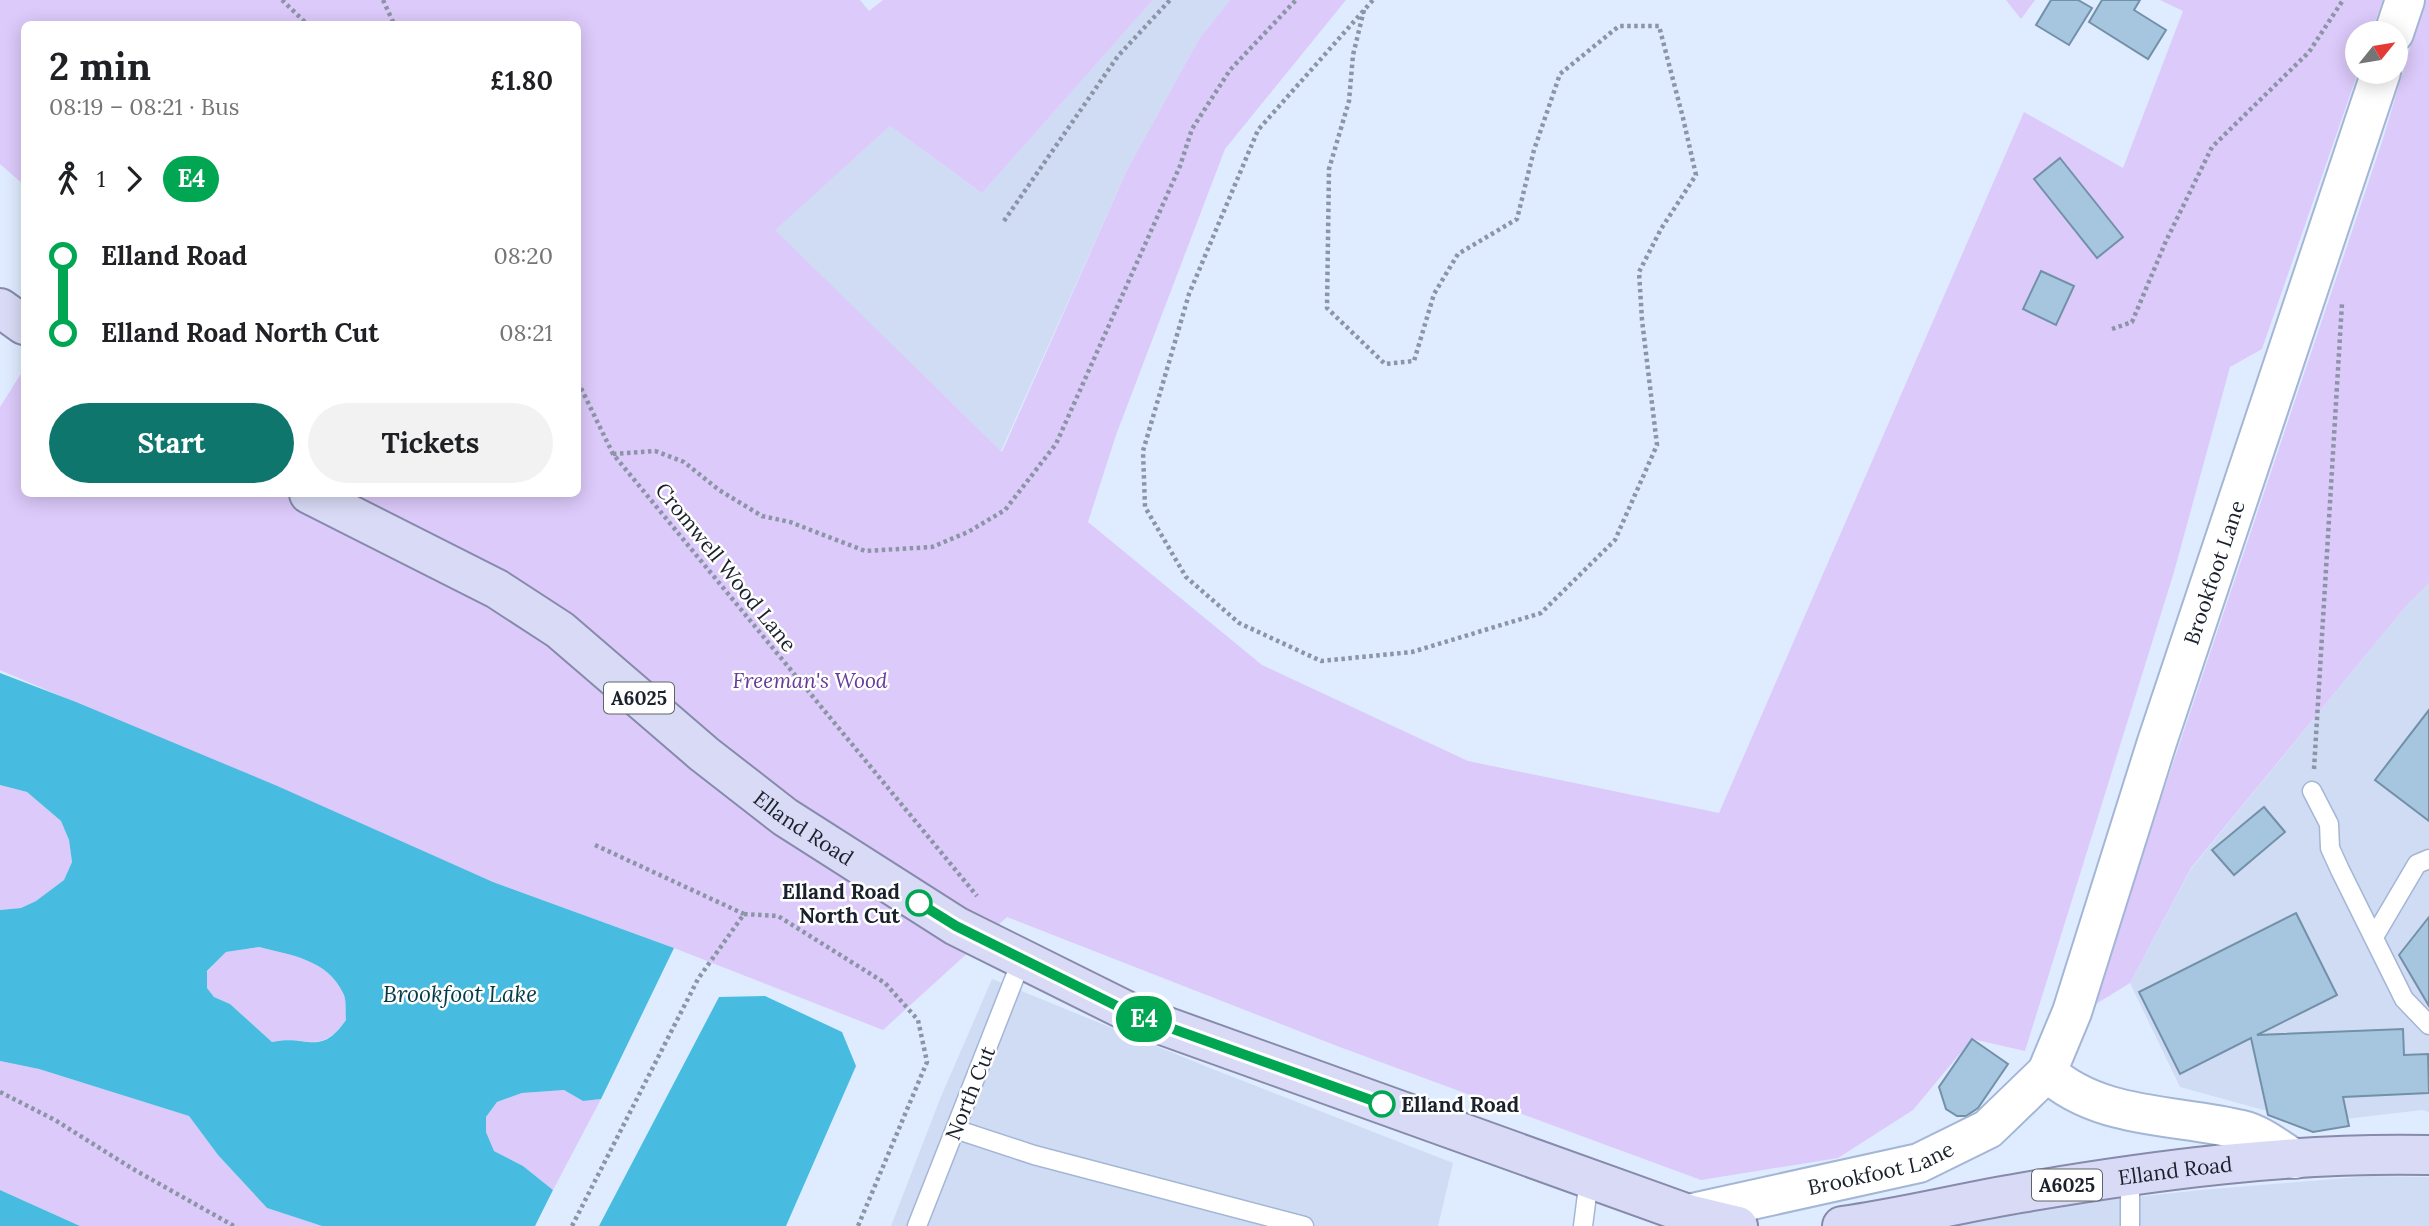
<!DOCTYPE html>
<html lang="en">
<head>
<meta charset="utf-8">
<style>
	:root { --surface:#fff; --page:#f2f2f2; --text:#202124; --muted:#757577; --accent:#0f766e }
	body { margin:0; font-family:Lora,serif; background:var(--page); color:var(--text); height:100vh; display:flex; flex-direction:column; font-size:26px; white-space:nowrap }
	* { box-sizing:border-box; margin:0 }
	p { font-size:23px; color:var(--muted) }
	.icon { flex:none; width:38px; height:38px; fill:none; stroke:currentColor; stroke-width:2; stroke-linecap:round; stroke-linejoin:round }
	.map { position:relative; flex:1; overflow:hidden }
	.panel { position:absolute; left:21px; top:21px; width:560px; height:476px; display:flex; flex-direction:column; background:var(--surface); border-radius:10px; box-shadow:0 4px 18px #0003 }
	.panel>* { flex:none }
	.badge { padding:0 14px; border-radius:23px; font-size:24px; line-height:46px }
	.needle { width:46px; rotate:60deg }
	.fabs { position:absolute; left:2345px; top:21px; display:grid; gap:14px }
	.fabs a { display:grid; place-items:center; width:63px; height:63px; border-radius:50%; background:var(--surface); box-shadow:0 4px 18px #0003; font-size:35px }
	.map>.badge { position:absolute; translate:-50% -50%; box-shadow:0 0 0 4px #fff }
	.legs { display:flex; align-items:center; gap:10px; height:77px; padding:0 28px; font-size:23px }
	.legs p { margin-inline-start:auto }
	.head { display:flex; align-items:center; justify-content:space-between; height:119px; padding:0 28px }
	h1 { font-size:38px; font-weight:700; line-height:52px }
	.cta { display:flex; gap:14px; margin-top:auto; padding:14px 28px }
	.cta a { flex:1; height:80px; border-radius:42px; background:var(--accent); color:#fff; font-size:28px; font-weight:700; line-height:80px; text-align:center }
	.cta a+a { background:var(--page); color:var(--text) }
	ul { padding:0 28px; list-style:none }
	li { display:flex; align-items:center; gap:24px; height:77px; font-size:26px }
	li i { display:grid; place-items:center; width:10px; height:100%; margin:0 9px; background:currentColor }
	li i::after { content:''; width:18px; height:18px; margin:-9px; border:5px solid; border-radius:50%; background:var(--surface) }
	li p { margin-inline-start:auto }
	li:first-child i { background:linear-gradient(#0000 50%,currentColor 0) }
	li:last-child i { background:linear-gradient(currentColor 50%,#0000 0) }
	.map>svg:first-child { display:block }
	.built { fill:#cfdcf4 }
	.green { fill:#dccafa }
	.water { fill:#48bce0; fill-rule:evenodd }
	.building { fill:#a6c6df; stroke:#7291a9; stroke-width:2 }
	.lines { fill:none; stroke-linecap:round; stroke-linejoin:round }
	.lane-casing { stroke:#a4b6d5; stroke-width:21 }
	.secondary-casing { stroke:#a4b6d5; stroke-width:42 }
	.primary-casing { stroke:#868aab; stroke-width:42 }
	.path { stroke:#8b95a6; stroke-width:4.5; stroke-dasharray:3.5 3.5; stroke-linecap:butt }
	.lane { stroke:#fff; stroke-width:18 }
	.secondary { stroke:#fff; stroke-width:38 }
	.primary { stroke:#d9dbf6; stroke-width:38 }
	.line-1-casing { stroke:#fff; stroke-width:16 }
	.line-1 { stroke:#00a651; stroke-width:10 }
	.stop-1-dot { fill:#fff; stroke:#00a651; stroke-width:3.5 }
	.labels { text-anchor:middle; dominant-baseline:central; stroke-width:5; stroke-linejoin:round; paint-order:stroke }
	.shield { fill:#fff; stroke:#5f646b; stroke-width:2 }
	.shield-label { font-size:19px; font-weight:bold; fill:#1a212c }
	.street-label { font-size:21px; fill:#1a212c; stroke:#fff }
	.park-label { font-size:21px; font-style:italic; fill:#653c97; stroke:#fff }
	.stop-label { font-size:21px; font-weight:bold; fill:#1a212c; stroke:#fff; text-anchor:end }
	.water-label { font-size:23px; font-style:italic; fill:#063b4a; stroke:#fff }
</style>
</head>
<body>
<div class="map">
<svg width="2429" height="1226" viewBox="0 0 2429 1226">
	<rect width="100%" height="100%" fill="#dfebff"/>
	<path class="built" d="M1153 0H1230L1199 39 1127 170 1001 451 774 230 890 126 982 193Z
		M2429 583V1112L2422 1110 2311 1123 2180 1087 2130 983 2191 869 2406 606Z
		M992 979 1210 1068 1453 1163 1438 1226H891L940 1099Z
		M2370 1176 2429 1177V1226H1948L2062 1205 2201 1190Z"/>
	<path class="green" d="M0 0H860L869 11 883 0H1153L982 193 890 126 775 230 1002 452 1127 170 1199 39 1230 0H1346L1225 149 1116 435 1088 522 1262 665 1468 761 1719 813 2024 112 2123 168 2183 11 2160 0H2383L2371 33H2357L2358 72 2262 349 2230 367 2174 572 2025 1051 1972 1039 1913 1110 1838 1158 1701 1180 1337 1046 1007 917 883 1030 674 948 493 882 0 670V407L24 369V494H578V24H24V185L0 164Z
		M2006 0H2035L2021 19Z
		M2424 0H2429V583L2406 606 2191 868 2130 983 2091 1007 2383 139Z
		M0 785 27 792 61 821 69 840 72 862 64 880 36 901 21 908 0 910Z
		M259 947C291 955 328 960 343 993 347 1000 345 1012 346 1020 318 1057 309 1034 272 1042L230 1004 214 997 207 988V972L226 952Z
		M0 1061 39 1069 189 1116 218 1155 267 1208 322 1226H80L0 1190Z
		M564 1090 583 1101 601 1099 553 1190 523 1166 494 1151 486 1132V1117L497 1102 522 1093Z"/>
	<path class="water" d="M0 673 76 702 275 785 493 882 674 948 601 1099 583 1101 564 1090 522 1093 497 1102 486 1117V1132L494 1151 523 1166 553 1190 535 1226H322L267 1208 218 1155 189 1116 39 1069 0 1061V910L21 908 36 901 64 880 72 862 69 840 61 821 27 792 0 785ZM259 947C291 955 328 960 343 993 347 1000 345 1012 346 1020 319 1058 309 1034 272 1042L230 1004 214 997 207 988V971L226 952Z
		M765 996 842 1032 856 1066 786 1226H599L719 997Z
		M0 1190 80 1226H0Z"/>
	<path class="building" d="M2051 0H2078L2092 8 2069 45 2036 25Z
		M2102 0H2140L2134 10 2166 30 2148 59 2089 22Z
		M2060 158 2123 237 2097 258 2034 179Z
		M2041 271 2074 286 2056 325 2023 309Z
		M2429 710V821L2375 780Z
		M2264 807 2285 832 2234 875 2212 850Z
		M2296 913 2337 995 2257 1035 2403 1029 2404 1055 2428 1054 2429 1093 2343 1097 2349 1126 2313 1132 2268 1115 2251 1038 2180 1074 2139 992Z
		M2429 917V1006L2399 955Z
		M1972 1039 2008 1064 1978 1108 1966 1116H1957L1946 1109 1939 1087Z"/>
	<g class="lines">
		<defs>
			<path id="lane" d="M2312 791 2329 824 2330 848 2340 870 2404 999 2429 1025
				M2374 937 2417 864 2429 859
				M955 1129 1034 1155 1304 1226
				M917 1226 1022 959
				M1583 1226 1589 1179
				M2130 1226V1174"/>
			<g id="secondary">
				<path d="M2394 33 2405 0"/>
				<path id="s1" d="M2295 1159C2279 1150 2260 1134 2242 1130 2177 1114 2099 1120 2047 1072L2072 1012 2157 742 2381 72"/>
				<path id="s2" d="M1688 1214 1919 1163 1988 1129 2047 1072"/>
			</g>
			<g id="primary">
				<path d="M0 308 24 325"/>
				<path id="s3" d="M309 494 497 589 560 630 704 754 785 817 956 926 1137 1016 1688 1214 1738 1226"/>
				<path id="s4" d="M1842 1226C1901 1218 1960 1203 2020 1193 2154 1170 2292 1152 2429 1155"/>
			</g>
		</defs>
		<use href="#lane" class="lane-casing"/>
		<use href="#secondary" class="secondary-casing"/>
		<use href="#primary" class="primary-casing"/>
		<path class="path" d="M282 0 307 24
			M383 0 394 24
			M1364 10 1353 55 1349 101 1329 169 1327 308 1385 364 1414 361 1434 294 1458 254 1517 219 1534 150 1560 74 1619 26H1659L1683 118 1696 175 1661 229 1639 272 1642 320 1657 445 1615 540 1541 613 1412 652 1321 661 1239 623 1186 577 1145 507 1143 451 1189 294 1258 130 1373 0
			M1004 221 1118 56 1170 0
			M2112 329 2132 322 2166 241 2212 147 2309 52 2343 0
			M578 382 613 454 977 896
			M613 454 655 451 684 462 719 490 762 516 790 522 865 551 932 547 968 532 1005 510 1056 444 1180 166 1192 129 1230 70 1296 0
			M2314 769 2342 303
			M595 845 744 914
			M0 1092 55 1120 133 1169 234 1226
			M572 1226 698 979 744 914 778 916 885 983 918 1020 927 1062 858 1226"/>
		<use href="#lane" class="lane"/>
		<use href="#secondary" class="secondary"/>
		<use href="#primary" class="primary"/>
	</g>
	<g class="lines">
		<defs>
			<path id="line-1" d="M919 903 956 926 1137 1016 1382 1104"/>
		</defs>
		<use href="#line-1" class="line-1-casing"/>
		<use href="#line-1" class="line-1"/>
	</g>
	<g class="stop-1-dot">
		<circle cx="919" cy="903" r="12"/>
		<circle cx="1382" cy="1104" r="12"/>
	</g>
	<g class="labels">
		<g class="shield">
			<rect x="604" y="682.5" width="70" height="31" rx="5"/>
			<rect x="2032" y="1169.5" width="70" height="31" rx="5"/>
		</g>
		<g class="shield-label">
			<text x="639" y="698">A6025</text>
			<text x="2067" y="1185">A6025</text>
		</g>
		<g class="street-label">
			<text transform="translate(726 567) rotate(51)">Cromwell Wood Lane</text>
			<text stroke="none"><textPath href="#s1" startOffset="794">Brookfoot Lane</textPath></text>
			<text stroke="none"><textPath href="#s3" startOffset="600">Elland Road</textPath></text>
			<text transform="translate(970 1093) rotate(-68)">North Cut</text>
			<text stroke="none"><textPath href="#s2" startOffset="198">Brookfoot Lane</textPath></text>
			<text stroke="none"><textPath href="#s4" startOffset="338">Elland Road</textPath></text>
		</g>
		<g class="park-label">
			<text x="810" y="680">Freeman's Wood</text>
		</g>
		<g class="stop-label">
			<text x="900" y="891">Elland Road<tspan x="900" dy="24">North Cut</tspan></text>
			<text x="1401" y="1104" text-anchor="start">Elland Road</text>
		</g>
		<g class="water-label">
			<text x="460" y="993">Brookfoot Lake</text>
		</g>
	</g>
</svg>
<div class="fabs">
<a><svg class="needle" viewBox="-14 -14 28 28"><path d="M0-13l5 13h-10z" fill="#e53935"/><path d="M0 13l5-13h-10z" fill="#757577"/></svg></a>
</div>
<b class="badge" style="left:1144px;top:1019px;background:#00a651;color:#fff">E4</b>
<section class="panel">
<div class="head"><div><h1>2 min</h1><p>08:19 – 08:21 · Bus</p></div><b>£1.80</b></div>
<div class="legs"><svg class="icon" aria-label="walk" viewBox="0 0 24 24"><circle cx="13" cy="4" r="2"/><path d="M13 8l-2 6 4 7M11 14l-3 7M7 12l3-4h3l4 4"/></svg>1<svg class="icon" aria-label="forward" viewBox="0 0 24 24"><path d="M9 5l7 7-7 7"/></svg><b class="badge" style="background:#00a651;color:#fff">E4</b></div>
<ul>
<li><i style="color:#00a651"></i><b>Elland Road</b><p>08:20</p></li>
<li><i style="color:#00a651"></i><b>Elland Road North Cut</b><p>08:21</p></li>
</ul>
<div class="cta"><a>Start</a><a>Tickets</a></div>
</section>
</div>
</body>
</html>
